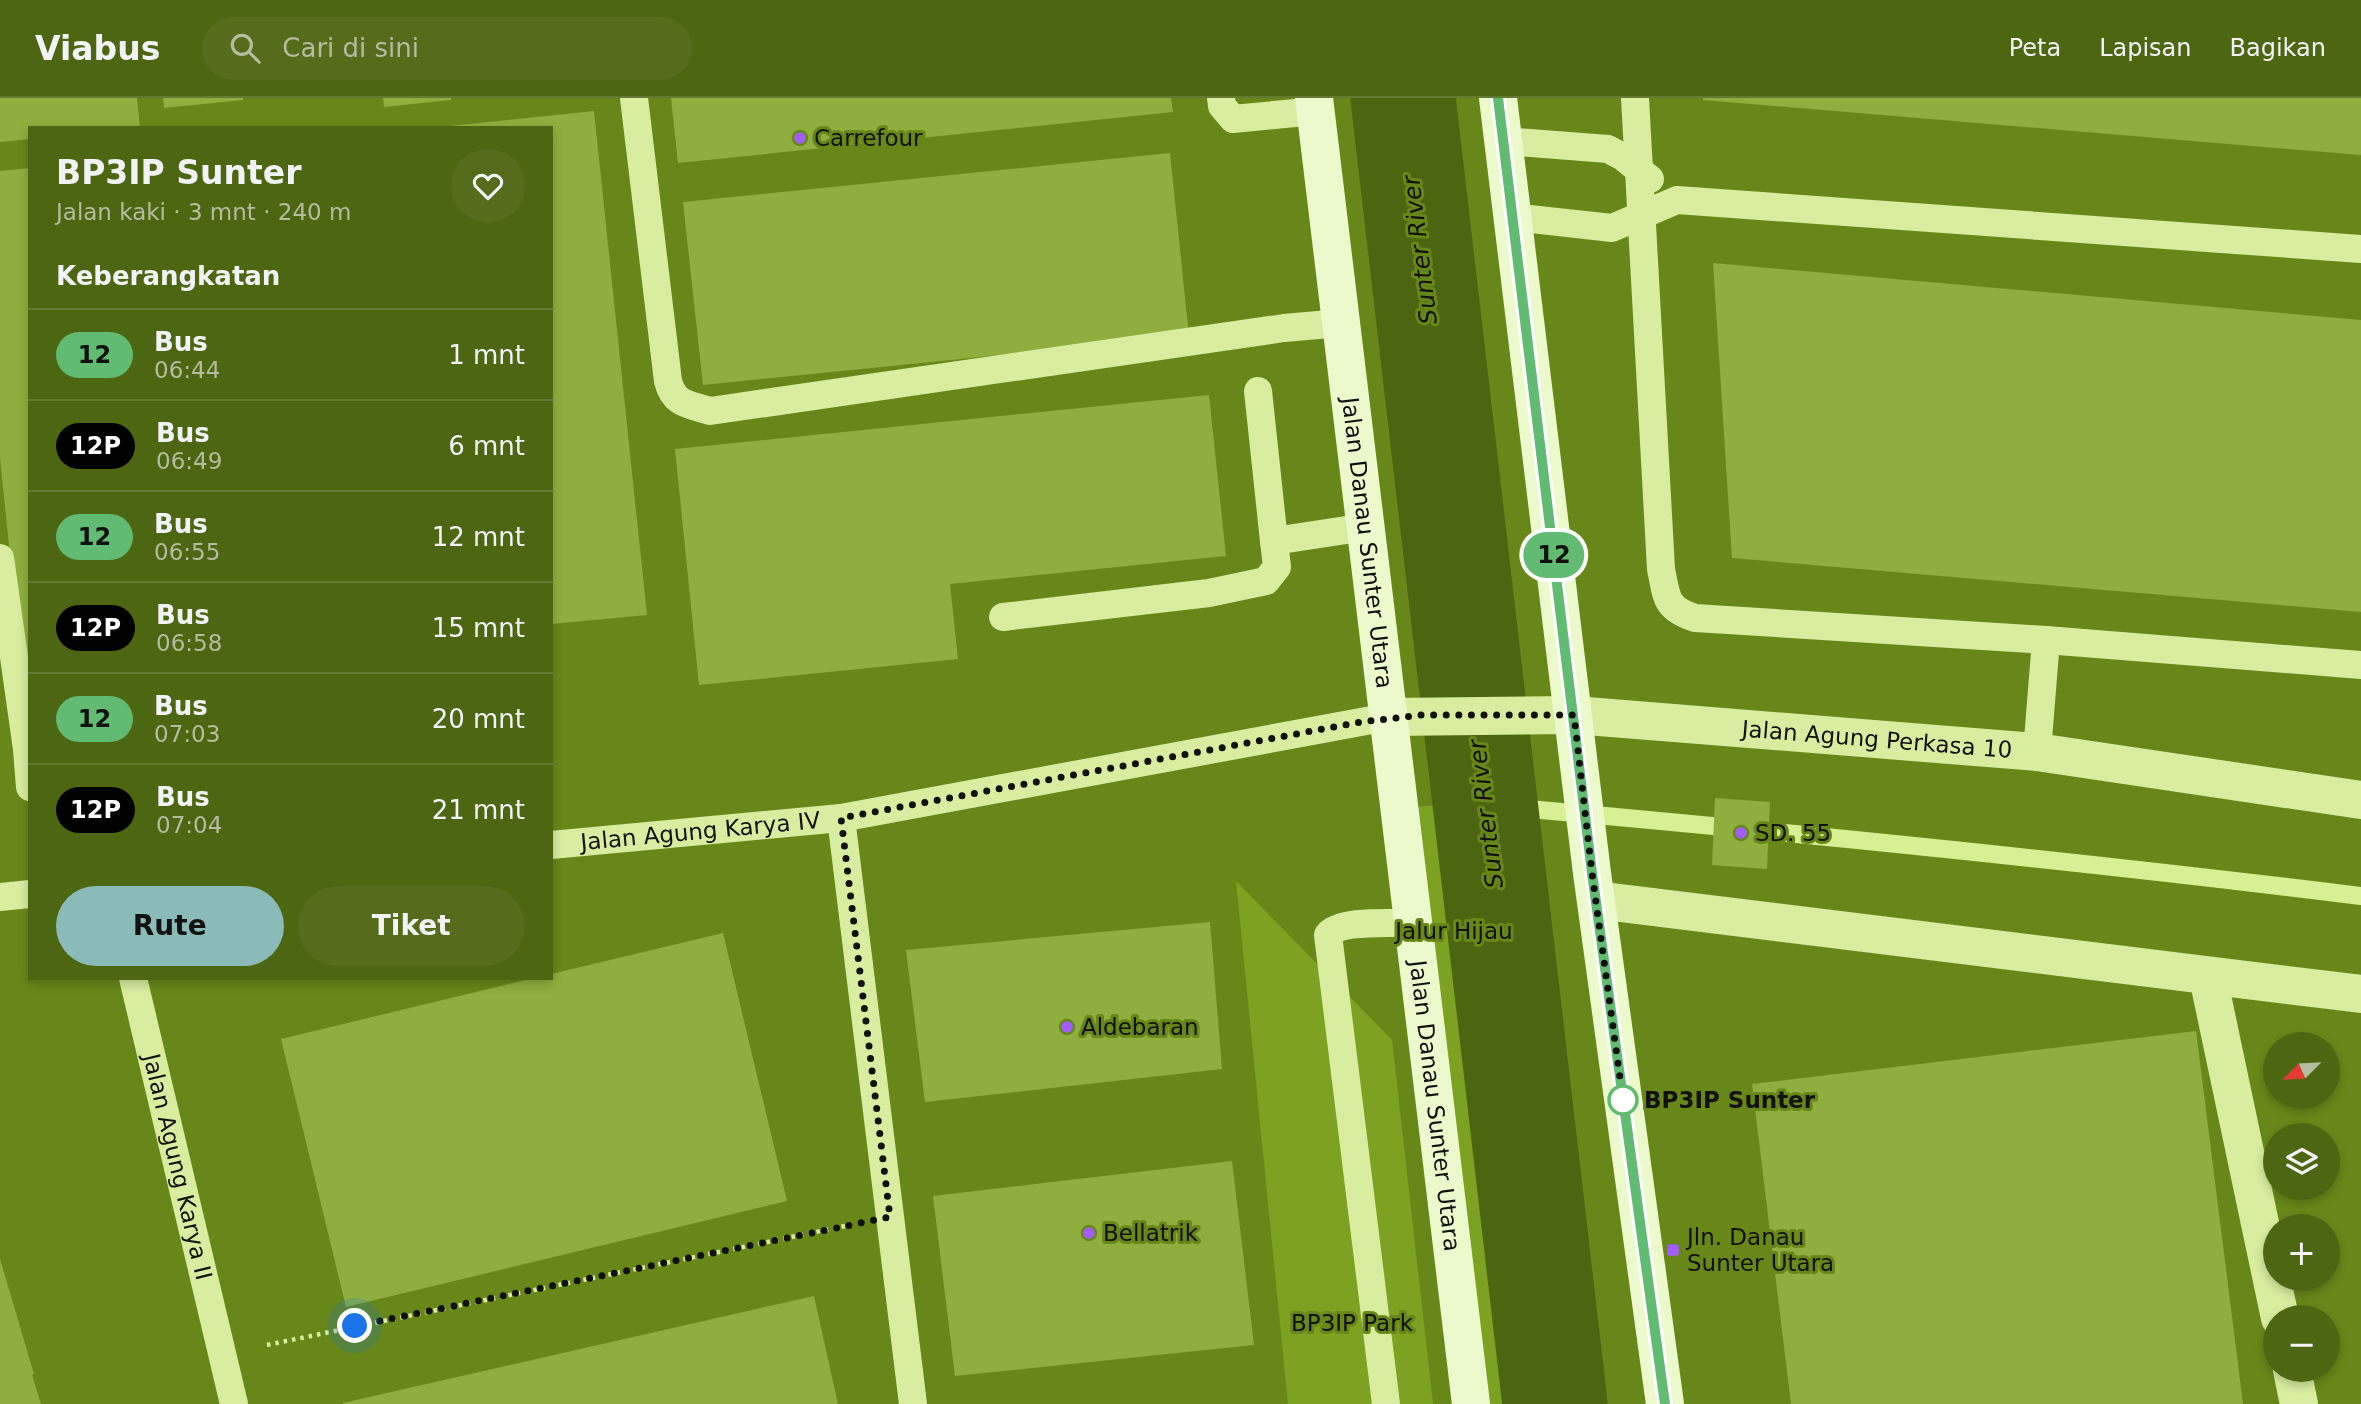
<!DOCTYPE html>
<html lang="id">
<head>
<meta charset="utf-8">
<style>
	:root { --surface:#4d6612; --page:#546c1b; --text:#f1f3f6; --muted:#b3bd9f; --line:#647a32; --accent:#8bbbb9 }
	body { margin:0; font-family:"DejaVu Sans",sans-serif; background:var(--page); color:var(--text); height:100vh; display:flex; flex-direction:column; font-size:26px; white-space:nowrap }
	* { box-sizing:border-box; margin:0 }
	p { font-size:23px; color:var(--muted) }
	.icon { flex:none; width:38px; height:38px; fill:none; stroke:currentColor; stroke-width:2; stroke-linecap:round; stroke-linejoin:round }
	.map { position:relative; flex:1; overflow:hidden }
	.sheet { position:absolute; left:28px; top:28px; width:525px; height:854px; display:flex; flex-direction:column; background:var(--surface); border-radius:0px; box-shadow:0 4px 10px #0003 }
	.sheet>* { flex:none }
	.badge { padding:0 14px; border-radius:23px; font-size:24px; line-height:46px }
	.needle { width:46px; rotate:246deg }
	.fabs { position:absolute; left:2263px; top:934px; display:grid; gap:14px }
	.fabs a { display:grid; place-items:center; width:77px; height:77px; border-radius:50%; background:var(--surface); box-shadow:0 4px 10px #0003; font-size:35px }
	.you { position:absolute; width:35px; height:35px; margin:-18px; border:5px solid #fff; border-radius:50%; background:#1a73e8; box-shadow:0 0 0 10px #1a73e833 }
	.map>.badge { position:absolute; translate:-50% -50%; box-shadow:0 0 0 4px #fff }
	h2 { padding:0 28px; font-size:26px; line-height:63px }
	.round { display:grid; place-items:center; flex:none; width:74px; height:74px; border-radius:37px; background:var(--page) }
	.overview { display:flex; align-items:center; justify-content:space-between; height:119px; padding:0 28px }
	h1 { font-size:33px; font-weight:700; line-height:52px }
	.cta { display:flex; gap:14px; margin-top:auto; padding:14px 28px }
	.cta a { flex:1; height:80px; border-radius:42px; background:var(--accent); color:#111; font-size:28px; font-weight:700; line-height:80px; text-align:center }
	.cta a+a { background:var(--page); color:var(--text) }
	ul { padding:0; list-style:none }
	li { display:flex; align-items:center; gap:21px; height:91px; padding:0 28px; border-top:2px solid var(--line) }
	li div { flex:1 }
	li b { display:block; font-size:26px }
	li em { font-style:normal }
	li .badge { min-width:77px; font-weight:700; text-align:center }
	header { display:flex; align-items:center; gap:42px; box-sizing:border-box; height:98px; padding:0 35px; background:var(--surface); border-bottom:2px solid var(--line) }
	header strong { font-size:33px }
	nav { display:flex; gap:38px; margin-inline-start:auto; font-size:24px }
	.search { width:490px; height:63px; background:var(--page); display:flex; align-items:center; gap:18px; box-sizing:border-box; padding:0 24px; border-radius:38px; color:var(--muted); font-size:26px }
	.map>svg:first-child { display:block }
	.green { fill:#7da121 }
	.lines { fill:none; stroke-linecap:round; stroke-linejoin:round }
	.stream { stroke:#d7f093; stroke-width:18 }
	.river { stroke:#4b6510; stroke-width:105 }
	.building { fill:#8eaf3d }
	.path { stroke:#d8eda0; stroke-width:4.5; stroke-dasharray:3.5 5; stroke-linecap:butt }
	.service { stroke:#d8eda0; stroke-width:28 }
	.minor { stroke:#d8eda0; stroke-width:38 }
	.secondary { stroke:#ecf9cd; stroke-width:38 }
	.line-casing { stroke:#fff; stroke-width:16 }
	.line { stroke:#62bb72; stroke-width:10 }
	.walk { stroke:#111; stroke-width:7; stroke-dasharray:0 12.6 }
	.poi-dot { fill:#a45cff; stroke:#678818; stroke-width:2.5 }
	.stop-dot { fill:#fff; stroke:#62bb72; stroke-width:3.5 }
	.labels { text-anchor:middle; dominant-baseline:central; stroke-width:6; stroke-linejoin:round; paint-order:stroke }
	.poi-label { font-size:23px; fill:#111; stroke:#678818; text-anchor:start }
	.street-label { font-size:23px; fill:#111; stroke:#678818 }
	.park-label { font-size:23px; fill:#111; stroke:#678818 }
	.stop-label { font-size:23px; font-weight:bold; fill:#111; stroke:#678818; text-anchor:start }
	.water-label { font-size:24px; font-style:italic; fill:#111; stroke:#678818 }
</style>
</head>
<body>
<header>
<strong>Viabus</strong>
<div class="search"><svg class="icon" aria-label="search" viewBox="0 0 24 24"><circle cx="10" cy="10" r="6"/><path d="M15 15l6 6"/></svg>Cari di sini</div>
<nav><a>Peta</a><a>Lapisan</a><a>Bagikan</a></nav>
</header>
<div class="map">
<svg width="2361" height="1306" viewBox="0 0 2361 1306">
	<rect width="100%" height="100%" fill="#678818"/>
	<path class="green" d="M1477 703 1546 1306H1480L1406 710Z
		M1236 783 1392 942 1433 1306H1288Z"/>
	<g class="lines">
		<path class="stream" d="M1485 707C1777 733 2069 762 2361 798"/>
		<path class="river" d="M1403 0 1555 1306"/>
	</g>
	<path class="building" d="M0 0H137L140 30H30V41L0 44Z
		M163 0H243V2L164 10Z
		M383 0H451V2L384 9Z
		M671 0H1171L1173 14 678 65Z
		M1703 0H2361V57L1703 2Z
		M594 13 647 517 551 526V30H450V28Z
		M1170 55 1189 238 703 287 683 104Z
		M30 70V592L24 593 0 360V73Z
		M1713 165 2361 222V514L1732 460Z
		M1209 297 1226 458 950 486 958 561 699 587 675 351Z
		M1715 700 1770 704 1767 771 1712 767Z
		M1210 824 1222 971 925 1004 906 852Z
		M723 835 787 1103 346 1209 281 941 534 880H551V876Z
		M2196 933 2243 1306H1791L1752 986Z
		M1232 1063 1254 1247 955 1278 933 1098Z
		M0 1161 34 1276 32 1277 41 1306H0Z
		M814 1198 838 1306H343V1305Z"/>
	<g class="lines">
		<path class="path" d="M267 1247 845 1128"/>
		<g class="service">
			<path d="M634 0 668 283C674 307 689 306 710 313L1284 230 1341 225"/>
			<path d="M1221 0 1222 8 1233 21 1316 13"/>
			<path d="M1635 0 1661 471C1667 500 1665 510 1695 520L2046 542 2361 567"/>
			<path d="M1504 43 1608 51 1623 59 1650 81"/>
			<path d="M1513 119 1612 130 1677 102 2361 151"/>
			<path d="M1258 293 1274 443 1366 429"/>
			<path d="M0 460 27 651 30 689"/>
			<path d="M1003 519 1209 495 1266 483 1277 469 1274 443"/>
			<path d="M2037 654 2046 542"/>
			<path d="M841 720 913 1306"/>
			<path id="s1" d="M551 747 841 720 1388 619"/>
			<path d="M0 799 30 796"/>
			<path id="s2" d="M133 880 234 1306"/>
			<path d="M1386 1306 1328 837C1340 821 1394 826 1413 825"/>
		</g>
		<g class="minor">
			<path id="s3" d="M1388 619 1574 617 2037 654 2361 702"/>
			<path d="M1596 802 2361 896"/>
			<path d="M2208 879 2280 1220"/>
			<path d="M2292 1272 2299 1306"/>
		</g>
		<g class="secondary">
			<path id="s4" d="M1314 0 1471 1306"/>
			<path d="M1498 0 1592 775 1665 1306"/>
		</g>
	</g>
	<g class="lines">
		<defs>
			<path id="line" d="M1498 0 1592 775 1665 1306"/>
		</defs>
		<use href="#line" class="line-casing"/>
		<use href="#line" class="line"/>
		<path class="walk" d="M355 1228 890 1119 841 720 1361 624 1421 617H1574L1592 775 1623 1002"/>
	</g>
	<g class="poi-dot">
		<circle cx="800" cy="40" r="7"/>
		<circle cx="1741" cy="735" r="7"/>
		<circle cx="1067" cy="929" r="7"/>
		<circle cx="1089" cy="1135" r="7"/>
		<rect x="1666" y="1145" width="14" height="14" rx="3.5"/>
	</g>
	<circle class="stop-dot" cx="1623" cy="1002" r="14"/>
	<g class="labels">
		<g class="poi-label">
			<text x="814" y="40">Carrefour</text>
			<text x="1755" y="735">SD. 55</text>
			<text x="1081" y="929">Aldebaran</text>
			<text x="1103" y="1135">Bellatrik</text>
			<text x="1687" y="1139">Jln. Danau<tspan x="1687" dy="26">Sunter Utara</tspan></text>
		</g>
		<g class="street-label">
			<text stroke="none"><textPath href="#s4" startOffset="448">Jalan Danau Sunter Utara</textPath></text>
			<text stroke="none"><textPath href="#s3" startOffset="490">Jalan Agung Perkasa 10</textPath></text>
			<text stroke="none"><textPath href="#s1" startOffset="150">Jalan Agung Karya IV</textPath></text>
			<text stroke="none"><textPath href="#s4" startOffset="1015">Jalan Danau Sunter Utara</textPath></text>
			<text stroke="none"><textPath href="#s2" startOffset="194">Jalan Agung Karya II</textPath></text>
		</g>
		<g class="park-label">
			<text x="1454" y="833">Jalur Hijau</text>
			<text x="1352" y="1225">BP3IP Park</text>
		</g>
		<g class="stop-label">
			<text x="1644" y="1002">BP3IP Sunter</text>
		</g>
		<g class="water-label">
			<text transform="translate(1420 152) rotate(-97)">Sunter River</text>
			<text transform="translate(1486 716) rotate(-97)">Sunter River</text>
		</g>
	</g>
</svg>
<div class="fabs">
<a><svg class="needle" viewBox="-14 -14 28 28"><path d="M0-13l5 13h-10z" fill="#e53935"/><path d="M0 13l5-13h-10z" fill="#b3bd9f"/></svg></a>
<a><svg class="icon" aria-label="layers" viewBox="0 0 24 24"><path d="M12 4l9 5-9 5-9-5zM3 14l9 5 9-5"/></svg></a>
<a>+</a>
<a>−</a>
</div>
<div class="you" style="left:355px;top:1228px"></div>
<b class="badge" style="left:1554px;top:457px;background:#62bb72;color:#111">12</b>
<section class="sheet">
<div class="overview"><div><h1>BP3IP Sunter</h1><p>Jalan kaki · 3 mnt · 240 m</p></div><a class="round"><svg class="icon" aria-label="heart" viewBox="0 0 24 24"><path d="M12 20l-8-8c-3-5 5-10 8-4 3-6 11-1 8 4z"/></svg></a></div>
<h2>Keberangkatan</h2>
<ul>
<li><span class="badge" style="background:#62bb72;color:#111">12</span><div><b>Bus</b><p>06:44</p></div><em>1 mnt</em></li>
<li><span class="badge" style="background:#010101;color:#fff">12P</span><div><b>Bus</b><p>06:49</p></div><em>6 mnt</em></li>
<li><span class="badge" style="background:#62bb72;color:#111">12</span><div><b>Bus</b><p>06:55</p></div><em>12 mnt</em></li>
<li><span class="badge" style="background:#010101;color:#fff">12P</span><div><b>Bus</b><p>06:58</p></div><em>15 mnt</em></li>
<li><span class="badge" style="background:#62bb72;color:#111">12</span><div><b>Bus</b><p>07:03</p></div><em>20 mnt</em></li>
<li><span class="badge" style="background:#010101;color:#fff">12P</span><div><b>Bus</b><p>07:04</p></div><em>21 mnt</em></li>
</ul>
<div class="cta"><a>Rute</a><a>Tiket</a></div>
</section>
</div>
</body>
</html>
